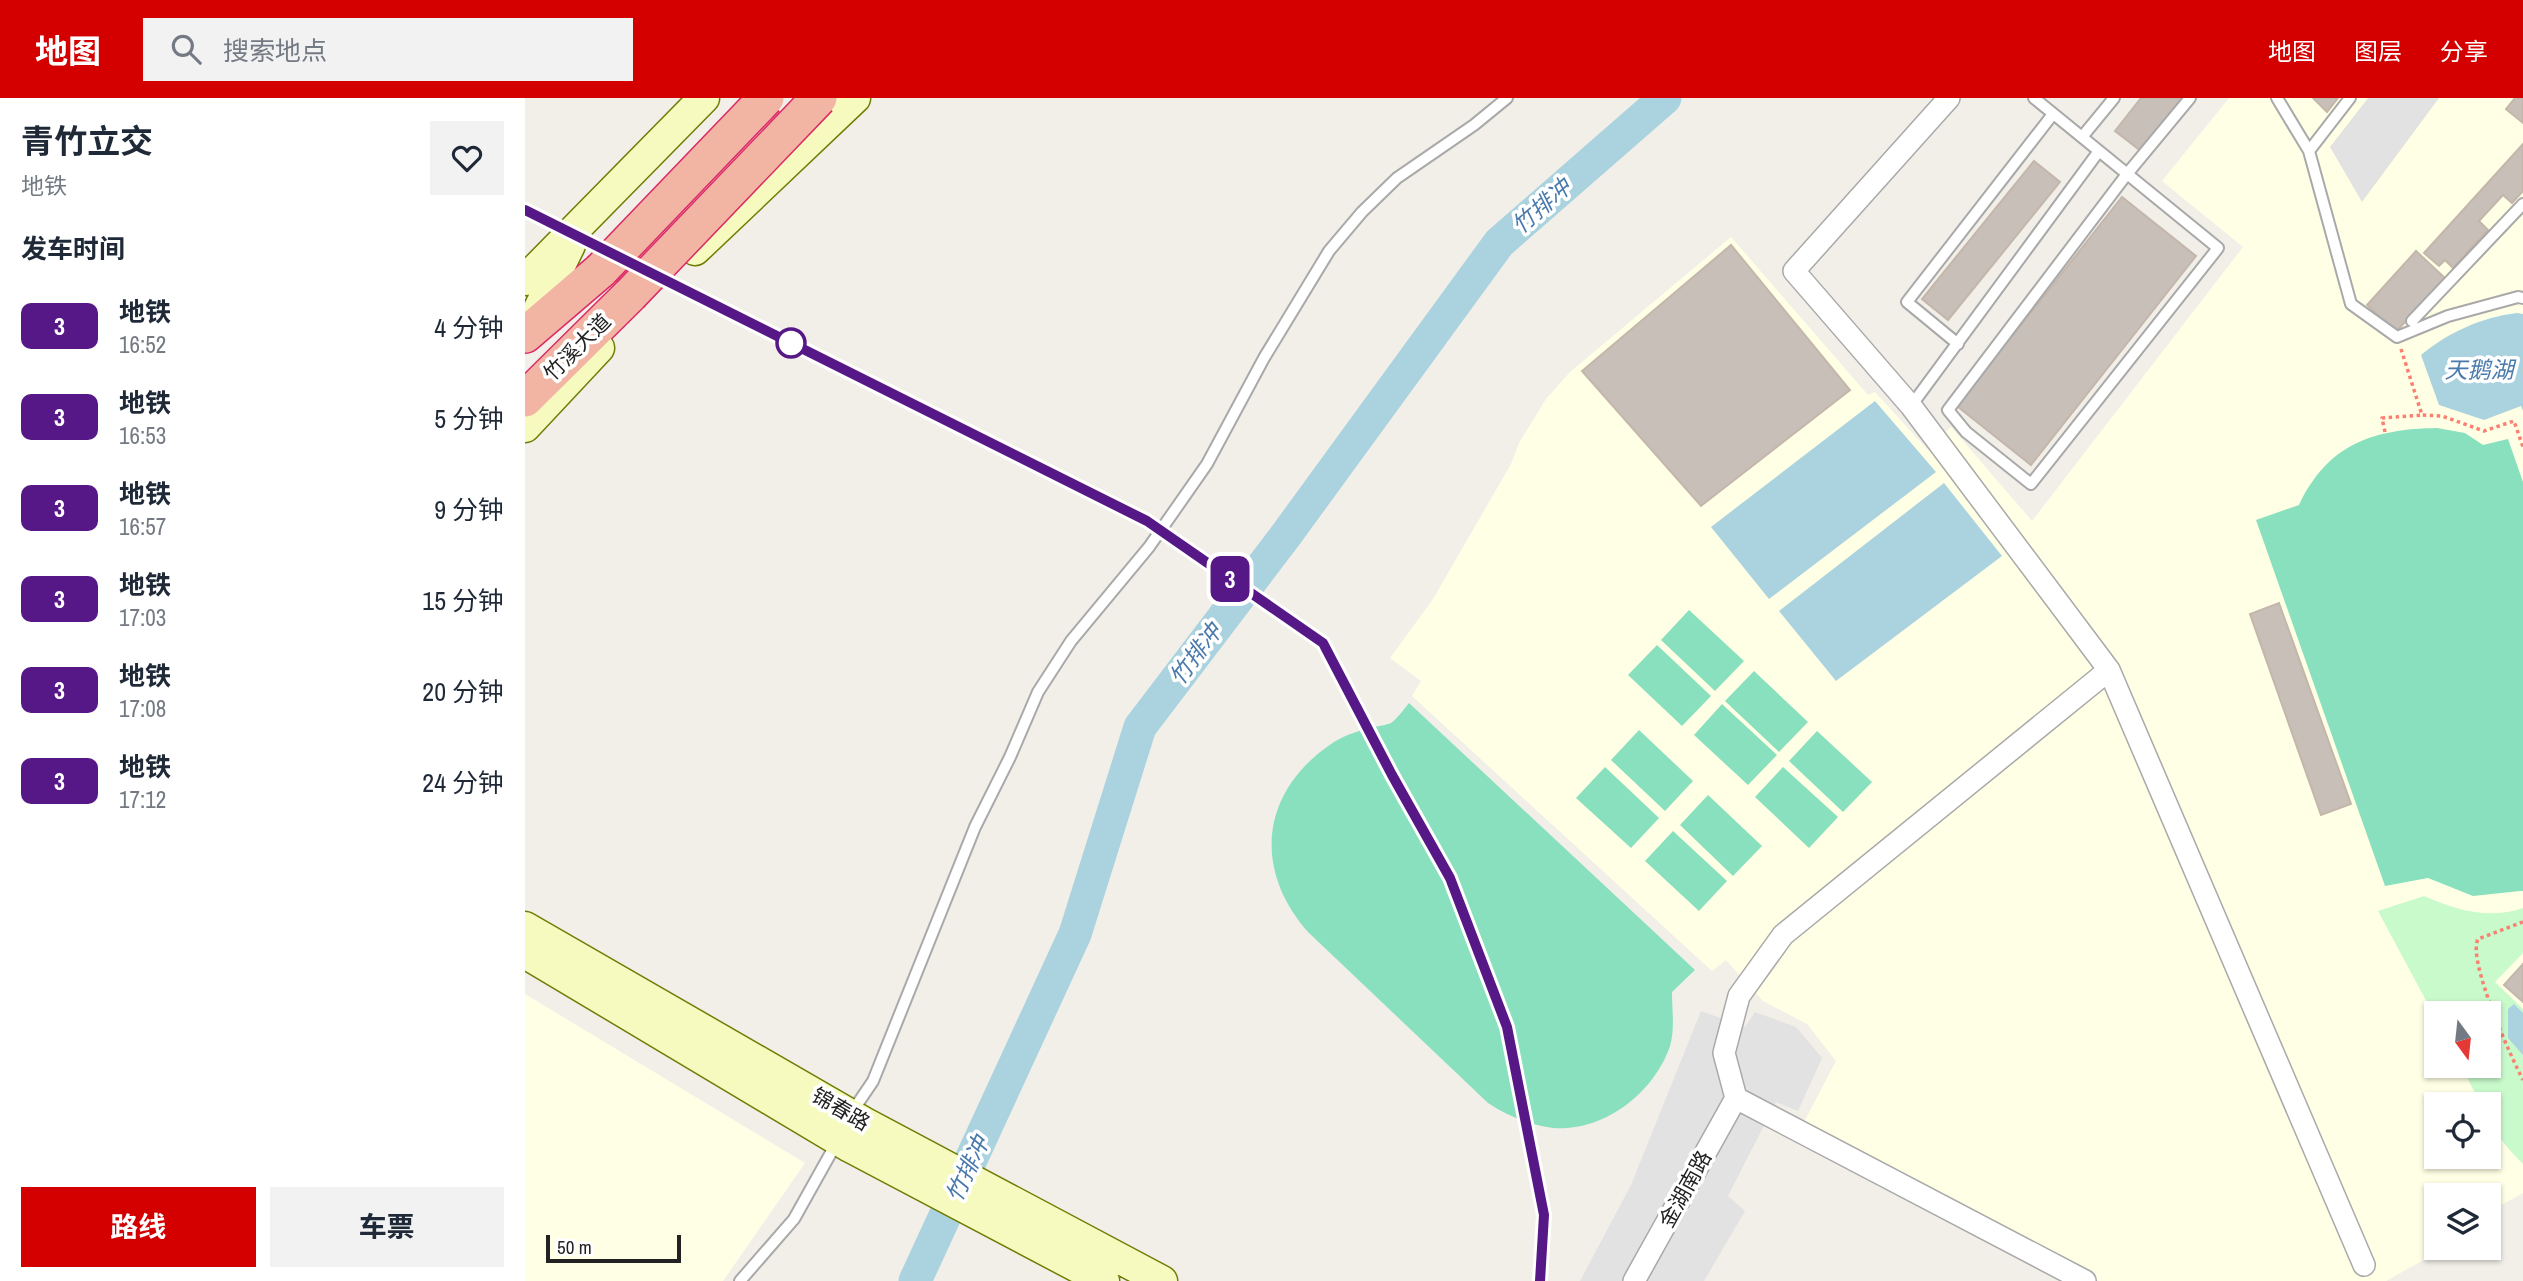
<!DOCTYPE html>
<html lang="zh">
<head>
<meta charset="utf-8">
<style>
	:root { --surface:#fff; --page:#f2f2f3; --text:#1f2937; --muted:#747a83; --accent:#d40000 }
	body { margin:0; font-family:"Archivo Narrow","Noto Sans SC",sans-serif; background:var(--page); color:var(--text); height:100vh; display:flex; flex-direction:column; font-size:26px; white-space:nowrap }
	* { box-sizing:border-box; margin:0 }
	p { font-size:23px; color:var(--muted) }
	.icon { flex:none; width:38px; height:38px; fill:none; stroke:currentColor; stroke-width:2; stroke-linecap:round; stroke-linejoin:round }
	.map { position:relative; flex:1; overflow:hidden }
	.details { display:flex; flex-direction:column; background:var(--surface); width:525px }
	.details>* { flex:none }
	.badge { padding:0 14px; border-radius:10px; font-size:24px; line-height:46px }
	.needle { width:46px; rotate:165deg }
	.controls { position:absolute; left:1899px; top:903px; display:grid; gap:14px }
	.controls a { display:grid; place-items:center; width:77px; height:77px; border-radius:0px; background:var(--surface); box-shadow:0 2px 5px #0004; font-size:35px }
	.scale { position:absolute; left:21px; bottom:18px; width:135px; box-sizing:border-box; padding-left:7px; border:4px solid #222; border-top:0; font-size:19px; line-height:24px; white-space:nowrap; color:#222; -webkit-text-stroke:5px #fff; paint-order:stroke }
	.map>.badge { position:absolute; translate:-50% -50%; box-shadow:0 0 0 4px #fff }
	h2 { padding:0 21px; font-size:26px; line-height:63px }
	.round { display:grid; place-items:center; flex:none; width:74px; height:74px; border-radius:0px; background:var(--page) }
	.overview { display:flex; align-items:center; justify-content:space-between; height:119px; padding:0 21px }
	h1 { font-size:33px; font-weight:700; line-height:52px }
	.primary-button { display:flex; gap:14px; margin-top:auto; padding:14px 21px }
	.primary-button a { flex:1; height:80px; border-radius:0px; background:var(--accent); color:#fff; font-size:28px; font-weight:700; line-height:80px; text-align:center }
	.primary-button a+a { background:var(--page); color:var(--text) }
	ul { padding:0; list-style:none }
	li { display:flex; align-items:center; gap:21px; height:91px; padding:0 21px }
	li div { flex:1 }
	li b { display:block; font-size:26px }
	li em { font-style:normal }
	li .badge { min-width:77px; font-weight:700; text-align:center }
	header { display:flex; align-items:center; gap:42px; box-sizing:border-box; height:98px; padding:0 35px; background:var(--accent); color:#fff }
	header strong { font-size:33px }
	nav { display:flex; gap:38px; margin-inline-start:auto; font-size:24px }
	.search { width:490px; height:63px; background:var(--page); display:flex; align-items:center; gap:18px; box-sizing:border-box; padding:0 24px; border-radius:0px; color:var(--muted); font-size:26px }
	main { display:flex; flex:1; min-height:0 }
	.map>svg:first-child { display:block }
	.education { fill:#ffffe5; fill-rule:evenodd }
	.park { fill:#c8facc }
	.pitch { fill:#88e0be }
	.parking { fill:#e2e2e2 }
	.water { fill:#aad3df }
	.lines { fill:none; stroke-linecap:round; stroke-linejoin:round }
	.river { stroke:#aad3df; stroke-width:33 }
	.building { fill:#c7bfb8; stroke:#c4b6ab; stroke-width:2 }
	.service-casing { stroke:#a9a9a9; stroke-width:14 }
	.minor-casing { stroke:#a9a9a9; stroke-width:24 }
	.secondary-casing { stroke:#707d05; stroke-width:33 }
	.trunk-casing { stroke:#dc2a67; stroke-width:38 }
	.path { stroke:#fa8072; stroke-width:3.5; stroke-dasharray:3.5 3.5; stroke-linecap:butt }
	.service { stroke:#fff; stroke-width:10 }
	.minor { stroke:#fff; stroke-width:21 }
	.secondary { stroke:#f7fabf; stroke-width:30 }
	.trunk { stroke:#f2b4a3; stroke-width:35 }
	.trunk-bridge-casing { stroke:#dc2a67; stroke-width:38; stroke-linecap:butt }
	.trunk-bridge { stroke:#f2b4a3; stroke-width:35 }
	.line-casing { stroke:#fff; stroke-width:16 }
	.line { stroke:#571887; stroke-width:10 }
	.stop-dot { fill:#fff; stroke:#571887; stroke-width:3.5 }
	.labels { text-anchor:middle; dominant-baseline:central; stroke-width:7; stroke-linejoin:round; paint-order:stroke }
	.street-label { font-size:21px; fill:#222; stroke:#fff }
	.water-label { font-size:23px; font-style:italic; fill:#4a7aab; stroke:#fff }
</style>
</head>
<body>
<header>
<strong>地图</strong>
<div class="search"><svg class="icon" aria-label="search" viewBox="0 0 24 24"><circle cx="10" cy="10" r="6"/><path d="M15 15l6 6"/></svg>搜索地点</div>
<nav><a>地图</a><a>图层</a><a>分享</a></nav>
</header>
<main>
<section class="details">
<div class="overview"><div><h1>青竹立交</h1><p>地铁</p></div><a class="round"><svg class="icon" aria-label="heart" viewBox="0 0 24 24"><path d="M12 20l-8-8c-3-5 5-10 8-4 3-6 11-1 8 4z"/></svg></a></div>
<h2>发车时间</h2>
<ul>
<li><span class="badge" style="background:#571887;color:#fff">3</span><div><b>地铁</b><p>16:52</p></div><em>4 分钟</em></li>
<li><span class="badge" style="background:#571887;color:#fff">3</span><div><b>地铁</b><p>16:53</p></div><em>5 分钟</em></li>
<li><span class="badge" style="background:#571887;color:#fff">3</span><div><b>地铁</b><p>16:57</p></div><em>9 分钟</em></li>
<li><span class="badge" style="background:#571887;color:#fff">3</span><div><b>地铁</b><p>17:03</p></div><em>15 分钟</em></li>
<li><span class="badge" style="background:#571887;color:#fff">3</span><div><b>地铁</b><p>17:08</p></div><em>20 分钟</em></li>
<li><span class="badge" style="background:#571887;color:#fff">3</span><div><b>地铁</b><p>17:12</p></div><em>24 分钟</em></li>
</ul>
<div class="primary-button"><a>路线</a><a>车票</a></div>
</section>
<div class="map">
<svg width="1998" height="1183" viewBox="0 0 1998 1183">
	<rect width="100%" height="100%" fill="#f2efe9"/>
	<path class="education" d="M1704 0H1998V1095L1964 1114V1097H1911V1150H1920L1861 1183H1574L1278 1026 1311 963 1282 926 1238 903 1201 862 1187 873 887 598 896 583 865 560 908 501 986 366 994 345 1021 301 1045 274 1206 139 1343 297 1350 294 1402 351 1426 329 1507 423 1718 149 1637 83ZM1911 915H1964V968H1911ZM1911 1006H1964V1059H1911Z
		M0 896 280 1065 198 1183H0Z"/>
	<path class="park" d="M1899 798C1931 812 1964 822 1998 810V855L1970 884 1998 911V1066C1981 1048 1964 1032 1964 1006H1956L1936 968H1964V915H1911V921L1853 813Z"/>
	<path class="pitch" d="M1912 330 1940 335 1958 347 1983 341 1998 384V793H1995L1948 798 1903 780 1860 788 1731 422 1774 407C1803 346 1848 331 1912 330Z
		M1164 512 1219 563 1190 593 1136 542Z
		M1132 547 1186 598 1157 628 1103 577Z
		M1229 573 1283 624 1254 654 1200 603Z
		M884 605 1170 872 1147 894C1147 913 1150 931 1145 948 1129 995 1079 1034 1028 1030 1004 1027 983 1018 963 1005L783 834C726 769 737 691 809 644 822 636 836 632 850 629 854 628 861 627 866 625 872 621 879 611 884 605Z
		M1197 606 1252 657 1223 687 1169 637Z
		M1114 632 1168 683 1140 713 1086 662Z
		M1292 633 1347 684 1318 714 1264 663Z
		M1080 669 1134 720 1106 750 1051 700Z
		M1258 669 1313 719 1284 750 1230 699Z
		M1183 697 1237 748 1208 778 1155 727Z
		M1148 733 1202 783 1174 813 1120 763Z"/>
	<path class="parking" d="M1843 0H1914L1837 104 1805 49Z
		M1176 913 1220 929 1230 914 1271 929 1297 960 1273 1013 1251 1004 1203 1098 1220 1113 1179 1183H1055L1106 1087Z"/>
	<path class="water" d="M1992 215 1998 216V313L1996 308 1959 322 1914 307 1896 257C1924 234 1957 219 1992 215Z
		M1350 303 1411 374 1244 501 1186 429Z
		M1419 385 1477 458 1311 583 1254 513Z
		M1989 906 1998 915V957L1983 940V911Z"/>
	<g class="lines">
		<path class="river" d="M390 1183 550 836 615 629 761 437 974 145 1140 0"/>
	</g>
	<path class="building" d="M1616 0H1658L1616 53 1590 33Z
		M1788 0H1813L1802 14Z
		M1990 0H1998V25L1981 11Z
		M1998 46V93L1987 105 1978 97 1954 123 1963 132 1928 170 1920 162 1914 168 1899 155Z
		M1509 63 1535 84 1423 222 1397 201Z
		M1597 99 1671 158 1506 367 1432 308Z
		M1206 147 1325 292 1176 408 1057 273Z
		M1891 153 1920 180 1871 234 1842 207Z
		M1754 505 1826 706 1796 717 1725 516Z
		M1998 866V904L1979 887Z"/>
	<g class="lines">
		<defs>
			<path id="service" d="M1509 0 1693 150 1506 386 1441 334 1423 312 1602 76 1665 0
				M1752 0 1784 53 1826 206 1872 239 1923 218 1993 199 1998 200
				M1557 39 1589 0
				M1784 53 1825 0
				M1887 223 1998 106
				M1433 246 1382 204 1528 16
				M1386 308 1574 53
				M327 1014 348 983 450 729 485 659 513 594 546 543 624 449 682 366 739 260 804 153 837 114 872 80 949 27 982 0
				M215 1183 269 1121 312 1044"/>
			<path id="minor" d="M1424 0 1269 173 1386 308 1584 572 1839 1167
				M1109 1183 1211 1000
				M1560 1183 1211 1000 1199 955 1214 898 1258 837 1584 572"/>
			<path id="secondary" d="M170 152 330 0
				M0 182 179 0
				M4 231 45 147
				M0 329 74 250
				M0 829 340 1025 637 1183
				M0 855 325 1049 579 1183"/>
			<path id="trunk" d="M0 237 76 172
				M0 301 105 197"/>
		</defs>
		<use href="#service" class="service-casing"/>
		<use href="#minor" class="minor-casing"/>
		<use href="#secondary" class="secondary-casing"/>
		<use href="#trunk" class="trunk-casing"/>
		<path class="path" d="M1876 251 1897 317 1917 318 1959 333 1989 323 1998 349
			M1860 334 1857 320 1897 317
			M1998 824 1953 841C1942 862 1986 959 1998 982"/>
		<use href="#service" class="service"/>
		<use href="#minor" class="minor"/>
		<use href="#secondary" class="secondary"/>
		<use href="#trunk" class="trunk"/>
		<defs>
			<path id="trunk-bridge" d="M76 172 241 0
				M105 197 294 0"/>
		</defs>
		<use href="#trunk-bridge" class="trunk-bridge-casing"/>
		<use href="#trunk-bridge" class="trunk-bridge"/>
	</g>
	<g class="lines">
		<defs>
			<path id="line" d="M0 112 622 423 798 545 867 677 925 780 982 929 1019 1117 1015 1183"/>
		</defs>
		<use href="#line" class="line-casing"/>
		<use href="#line" class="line"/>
	</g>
	<circle class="stop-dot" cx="266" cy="245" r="14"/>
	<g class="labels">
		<g class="street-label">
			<text transform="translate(52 249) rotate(-45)">竹溪大道</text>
			<text transform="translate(316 1011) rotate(30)">锦春路</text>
			<text transform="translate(1160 1091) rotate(-61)">金湖南路</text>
		</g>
		<g class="water-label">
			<text transform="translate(1016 108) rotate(-41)">竹排冲</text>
			<text x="1954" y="271">天鹅湖</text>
			<text transform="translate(670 556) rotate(-53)">竹排冲</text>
			<text transform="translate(442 1071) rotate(-65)">竹排冲</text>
		</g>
	</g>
</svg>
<div class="controls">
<a><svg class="needle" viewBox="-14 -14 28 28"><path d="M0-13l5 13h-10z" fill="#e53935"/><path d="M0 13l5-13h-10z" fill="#747a83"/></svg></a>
<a><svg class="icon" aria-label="locate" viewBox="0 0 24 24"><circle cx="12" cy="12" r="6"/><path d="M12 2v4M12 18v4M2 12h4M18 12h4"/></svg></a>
<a><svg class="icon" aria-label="layers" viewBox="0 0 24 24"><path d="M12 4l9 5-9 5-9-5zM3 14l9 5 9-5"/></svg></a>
</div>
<div class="scale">50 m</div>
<b class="badge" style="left:705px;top:481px;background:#571887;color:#fff">3</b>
</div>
</main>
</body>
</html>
